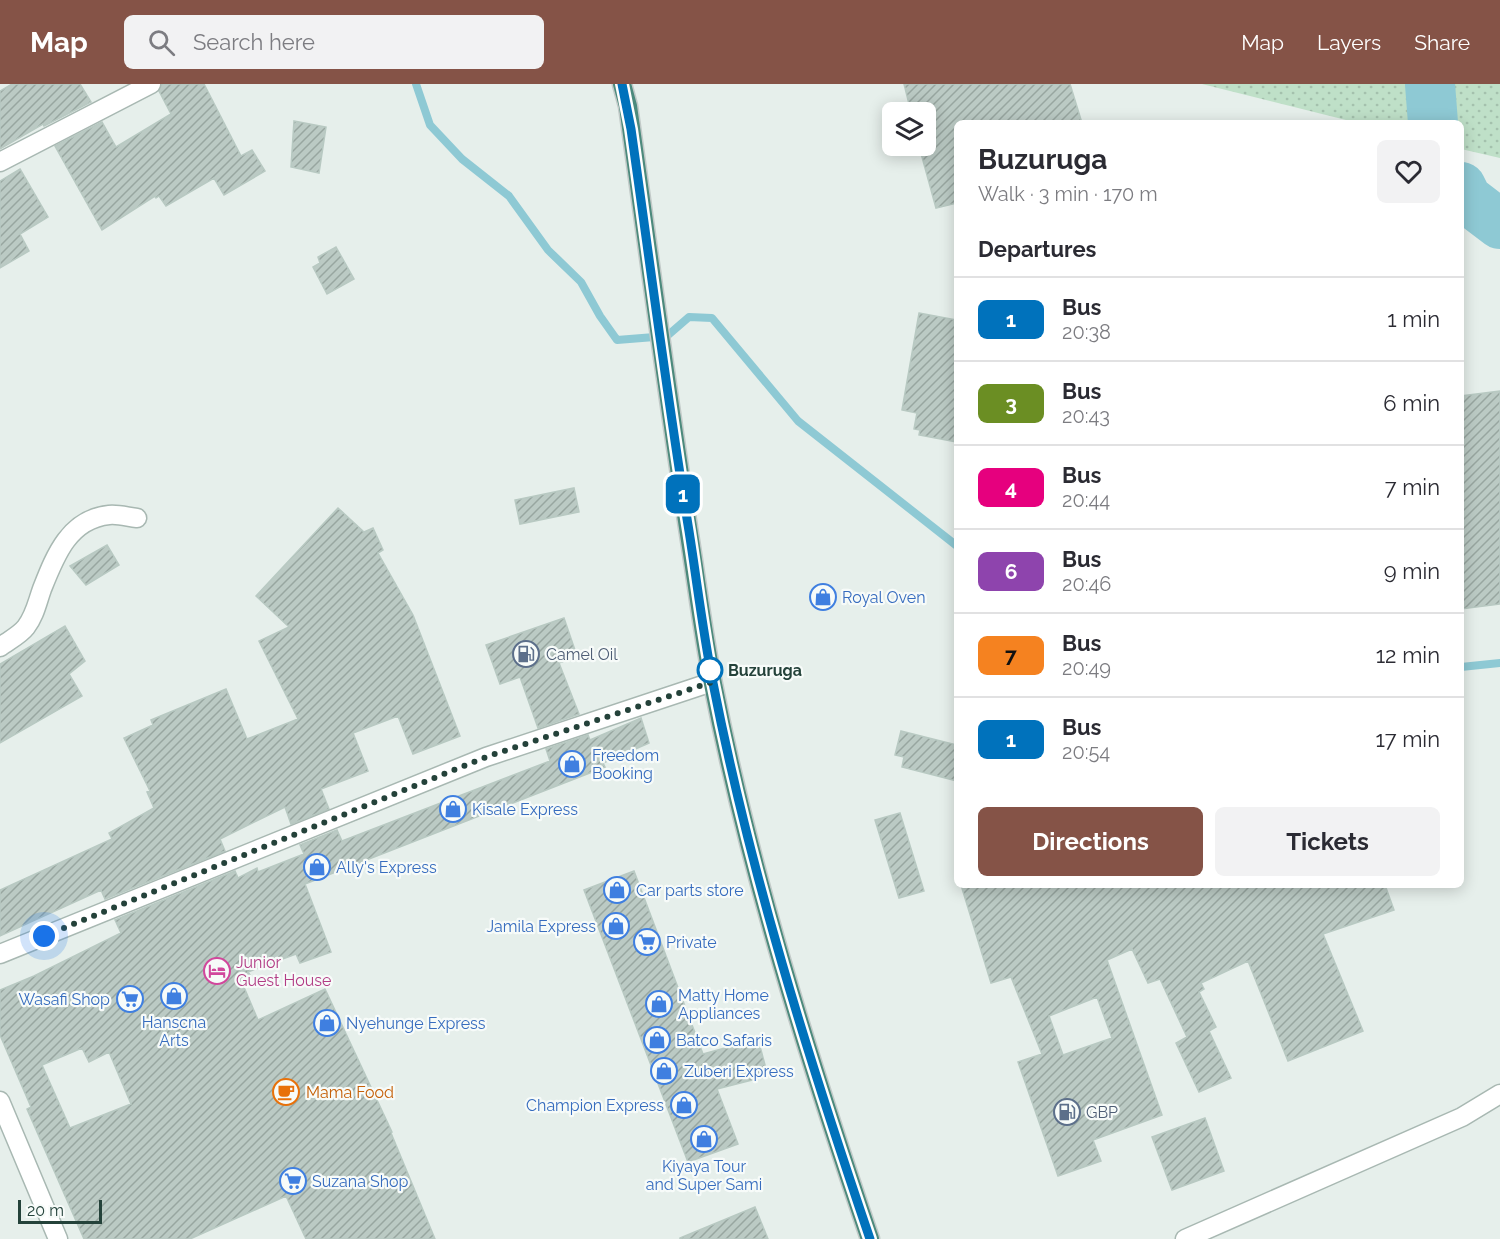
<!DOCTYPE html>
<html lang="en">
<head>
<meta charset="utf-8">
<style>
	:root { --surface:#fff; --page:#f2f2f3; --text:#2b2b33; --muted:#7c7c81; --line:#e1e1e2; --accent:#855347 }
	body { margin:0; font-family:Raleway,sans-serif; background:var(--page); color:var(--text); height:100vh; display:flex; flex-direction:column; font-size:22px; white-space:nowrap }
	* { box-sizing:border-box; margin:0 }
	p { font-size:20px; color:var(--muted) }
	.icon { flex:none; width:33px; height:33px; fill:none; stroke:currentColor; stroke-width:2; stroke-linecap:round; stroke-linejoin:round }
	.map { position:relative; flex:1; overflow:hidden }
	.details { position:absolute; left:954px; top:36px; width:510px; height:768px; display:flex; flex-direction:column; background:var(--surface); border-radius:9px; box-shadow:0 3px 15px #0003 }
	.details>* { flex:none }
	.badge { padding:0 12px; border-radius:9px; font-size:21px; line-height:39px }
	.tools { position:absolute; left:882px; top:18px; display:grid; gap:12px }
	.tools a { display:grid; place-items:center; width:54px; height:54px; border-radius:9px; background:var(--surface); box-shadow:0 3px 15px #0003; font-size:30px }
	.scale { position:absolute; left:18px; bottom:15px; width:84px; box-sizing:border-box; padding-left:6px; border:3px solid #24423a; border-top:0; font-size:16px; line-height:21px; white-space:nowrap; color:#24423a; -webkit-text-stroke:4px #f7fbf9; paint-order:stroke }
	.you { position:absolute; width:30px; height:30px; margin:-15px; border:4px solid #fff; border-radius:50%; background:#1a73e8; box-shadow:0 0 0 9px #1a73e833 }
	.map>.badge { position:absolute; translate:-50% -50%; box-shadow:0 0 0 3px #fff }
	h2 { padding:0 24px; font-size:22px; line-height:54px }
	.round { display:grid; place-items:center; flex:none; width:63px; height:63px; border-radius:9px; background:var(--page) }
	.overview { display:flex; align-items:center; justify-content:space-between; height:102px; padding:0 24px }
	h1 { font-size:28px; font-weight:700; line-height:45px }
	.button { display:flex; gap:12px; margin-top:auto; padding:12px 24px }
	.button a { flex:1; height:69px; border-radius:9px; background:var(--accent); color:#fff; font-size:24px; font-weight:700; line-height:69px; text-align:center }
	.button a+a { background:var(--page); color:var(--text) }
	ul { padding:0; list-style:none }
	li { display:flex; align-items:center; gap:18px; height:84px; padding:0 24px; border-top:2px solid var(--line) }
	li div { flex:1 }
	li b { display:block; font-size:22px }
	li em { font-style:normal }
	li .badge { min-width:66px; font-weight:700; text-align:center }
	header { display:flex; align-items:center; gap:36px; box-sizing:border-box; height:84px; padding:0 30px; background:var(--accent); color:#fff }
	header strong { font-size:28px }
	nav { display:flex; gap:33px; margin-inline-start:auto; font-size:21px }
	.search { width:420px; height:54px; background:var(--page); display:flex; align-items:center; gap:15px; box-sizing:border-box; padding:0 21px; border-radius:9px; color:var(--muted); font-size:22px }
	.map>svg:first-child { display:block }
	.grass { fill:url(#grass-dots) }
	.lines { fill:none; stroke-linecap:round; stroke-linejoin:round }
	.stream { stroke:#8ec9d4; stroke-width:8 }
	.river { stroke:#8ec9d4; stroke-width:50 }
	.building { fill:url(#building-hatch); stroke:#b8c9c2; stroke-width:1.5; fill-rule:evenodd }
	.minor-casing { stroke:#a8b8b2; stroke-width:21 }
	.tertiary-casing { stroke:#a8b8b2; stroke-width:21 }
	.trunk-casing { stroke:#c2cac8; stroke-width:21 }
	.minor { stroke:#fff; stroke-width:18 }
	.tertiary { stroke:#fff; stroke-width:18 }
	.trunk { stroke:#4c8a7c; stroke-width:18 }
	.line-casing { stroke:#fff; stroke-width:14 }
	.line { stroke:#0072bc; stroke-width:9 }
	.walk { stroke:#24423a; stroke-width:6; stroke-dasharray:0 10.8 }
	.stop-dot { fill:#fff; stroke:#0072bc; stroke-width:3 }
	.labels { text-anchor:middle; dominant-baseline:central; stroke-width:4.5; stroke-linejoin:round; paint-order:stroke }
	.shop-label { font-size:16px; fill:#366cbe; stroke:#f7fbf9; text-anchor:start }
	.service-label { font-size:16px; fill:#4e5e75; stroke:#f7fbf9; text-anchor:start }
	.stop-label { font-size:16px; font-weight:bold; fill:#24423a; stroke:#f7fbf9; text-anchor:start }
	.hotel-label { font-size:16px; fill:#b23c85; stroke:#f7fbf9; text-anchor:start }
	.food-label { font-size:16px; fill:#c56008; stroke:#f7fbf9; text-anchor:start }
</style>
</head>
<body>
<header>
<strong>Map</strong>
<div class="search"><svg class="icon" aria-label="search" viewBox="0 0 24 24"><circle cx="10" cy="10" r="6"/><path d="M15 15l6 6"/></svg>Search here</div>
<nav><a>Map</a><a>Layers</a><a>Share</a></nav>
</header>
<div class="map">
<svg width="1500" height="1155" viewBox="0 0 1500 1155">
	<defs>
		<pattern id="grass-dots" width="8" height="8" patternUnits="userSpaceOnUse" patternTransform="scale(1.5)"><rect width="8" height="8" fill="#bfe0c8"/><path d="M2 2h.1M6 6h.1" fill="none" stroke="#a4c1ad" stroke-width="1.8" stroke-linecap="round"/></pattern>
		<pattern id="building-hatch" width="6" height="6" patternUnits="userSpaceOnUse" patternTransform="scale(1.5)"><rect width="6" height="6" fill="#bbcac4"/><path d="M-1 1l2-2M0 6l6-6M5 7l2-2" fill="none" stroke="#98a6a0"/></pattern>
	</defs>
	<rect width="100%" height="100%" fill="#e6efeb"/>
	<path class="grass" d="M1202 0H1500V74L1461 65V39H1358Z"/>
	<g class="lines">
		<path class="stream" d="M416 0 430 41 462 75 509 112 548 166 581 198 600 232 617 256 667 252 689 233 712 234 798 337 957 462
			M1461 583 1500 579"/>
		<path class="river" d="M1430 0 1433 39
			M1461 103 1467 115 1500 140"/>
	</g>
	<path class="building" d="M12 0H80L91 18 44 42 43 40 0 65V7Z
		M162 0H204L241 72 252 66 265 87 224 111 214 94 166 122 159 112 156 114 155 112 102 146 55 62 102 38 116 63 171 30 159 7Z
		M904 0H1070L1082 39H957V119L936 124 919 62H926V28H911Z
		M294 37 326 43 319 89 291 83Z
		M20 85 48 133 20 150 29 167 0 184V97Z
		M336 163 354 195 327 210 313 183 320 179 318 173Z
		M919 229 957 236V358L919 351 920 346 914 345 917 329 902 326Z
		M1500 307V520L1461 525V312Z
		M574 404 579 428 520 440 515 416Z
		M338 424 364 448 373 444 383 466 378 469 413 531 460 652 413 670 398 632 353 649 368 687 321 705 329 725 291 740 285 723 220 755 225 767 105 815 101 806 0 852V806L112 755 109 749 154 724 147 708 150 707 124 654 153 641 151 636 226 605 247 655 298 635 259 557 289 543 256 512Z
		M107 461 119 481 86 501 70 482Z
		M564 534 577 572 559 579 579 630 538 644 520 593 500 600 486 561Z
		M65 542 85 577 69 590 82 612 0 659V580Z
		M641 634 649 659 603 679 605 683 305 800 331 868 300 879 296 870 248 888 250 891 241 896 258 936 325 905 392 1048 391 1049 435 1155H306L286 1112 190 1155H84L27 1025 31 1023 0 951V906L34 892 121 849 115 836 235 787 238 794 257 784 258 788 304 770 300 761 337 746 342 757 550 677 546 665 588 651 590 656ZM82 964 89 978 109 968 131 1020 70 1044 42 981Z
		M901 647 957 661V697L902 683 904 673 895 671Z
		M900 729 924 807 899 814 875 736Z
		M634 787 703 970 758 955 768 992 717 1005 738 1060 688 1078 584 806Z
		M961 801H1385L1394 826 1323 850 1363 947 1288 977 1248 877 1201 899 1204 905 1199 908 1216 943 1209 947 1231 994 1199 1008 1176 959 1187 953 1160 895 1148 899 1132 865 1107 876 1162 1031 1093 1056 1101 1077 1058 1092 1018 978 1042 970 1011 893 991 899ZM1097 913 1112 954 1063 971 1049 932Z
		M1205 1034 1224 1087 1172 1106 1152 1053Z
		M755 1123 768 1155H680V1154Z"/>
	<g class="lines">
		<defs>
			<path id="minor" d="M0 78 151 0
				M0 563C8 557 20 551 26 543 35 531 37 519 42 505 55 472 69 435 109 431 118 430 128 433 137 434
				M0 870 486 673 712 598
				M0 1017 58 1155"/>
			<path id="tertiary" d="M1185 1155 1462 1033 1500 1010"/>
			<path id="trunk" d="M622 0 628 22C648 165 667 308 689 450 697 500 703 550 713 600 750 788 808 973 870 1155"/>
		</defs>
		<use href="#minor" class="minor-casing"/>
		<use href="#tertiary" class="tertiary-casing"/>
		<use href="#trunk" class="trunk-casing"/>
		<use href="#minor" class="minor"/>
		<use href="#tertiary" class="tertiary"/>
		<use href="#trunk" class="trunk"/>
	</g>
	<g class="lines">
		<defs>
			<path id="line" d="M622 0 631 45C650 179 667 313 689 447 697 498 703 549 713 599 750 788 808 973 870 1155"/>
		</defs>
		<use href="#line" class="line-casing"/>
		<use href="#line" class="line"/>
		<path class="walk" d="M44 852 486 673 712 598 710 586"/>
	</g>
	<defs>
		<symbol id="shop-ring" viewBox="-11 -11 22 22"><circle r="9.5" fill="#f7fbf9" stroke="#3f7fe0" stroke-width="1.5"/><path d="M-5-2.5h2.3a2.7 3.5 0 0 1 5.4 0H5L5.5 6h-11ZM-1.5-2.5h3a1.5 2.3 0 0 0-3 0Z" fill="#3f7fe0"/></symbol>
		<symbol id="fuel-ring" viewBox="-11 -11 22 22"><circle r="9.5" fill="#f7fbf9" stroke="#5c6f8a" stroke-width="1.5"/><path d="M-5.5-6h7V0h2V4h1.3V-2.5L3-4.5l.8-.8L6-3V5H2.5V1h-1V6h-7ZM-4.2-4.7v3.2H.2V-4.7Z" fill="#5c6f8a"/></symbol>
		<symbol id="supermarket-ring" viewBox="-11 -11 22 22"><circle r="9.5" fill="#f7fbf9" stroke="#3f7fe0" stroke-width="1.5"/><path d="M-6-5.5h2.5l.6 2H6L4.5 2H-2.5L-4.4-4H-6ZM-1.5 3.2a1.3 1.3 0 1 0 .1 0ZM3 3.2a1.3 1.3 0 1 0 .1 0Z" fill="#3f7fe0"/></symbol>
		<symbol id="hotel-ring" viewBox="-11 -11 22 22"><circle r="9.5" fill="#f7fbf9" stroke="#d1479c" stroke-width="1.5"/><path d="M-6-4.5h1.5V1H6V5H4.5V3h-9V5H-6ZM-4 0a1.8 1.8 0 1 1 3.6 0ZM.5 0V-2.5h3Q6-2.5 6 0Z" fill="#d1479c"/></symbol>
		<symbol id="cafe-ring" viewBox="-11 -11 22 22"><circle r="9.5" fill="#f7fbf9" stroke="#e8710a" stroke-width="1.5"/><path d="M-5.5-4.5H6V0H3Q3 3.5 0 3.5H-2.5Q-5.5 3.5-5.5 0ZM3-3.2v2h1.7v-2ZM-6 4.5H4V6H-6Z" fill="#e8710a"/></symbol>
	</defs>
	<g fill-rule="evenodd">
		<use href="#shop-ring" x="808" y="498" width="30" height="30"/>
		<use href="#fuel-ring" x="511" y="555" width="30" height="30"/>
		<use href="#shop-ring" x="557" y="665" width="30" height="30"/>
		<use href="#shop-ring" x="438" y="710" width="30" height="30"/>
		<use href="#shop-ring" x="302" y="768" width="30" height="30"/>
		<use href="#shop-ring" x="602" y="791" width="30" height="30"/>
		<use href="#shop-ring" x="601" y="827" width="30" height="30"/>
		<use href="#supermarket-ring" x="632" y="843" width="30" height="30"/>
		<use href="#hotel-ring" x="202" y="872" width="30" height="30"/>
		<use href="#shop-ring" x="159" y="897" width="30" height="30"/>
		<use href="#supermarket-ring" x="115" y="900" width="30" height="30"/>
		<use href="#shop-ring" x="644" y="905" width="30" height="30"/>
		<use href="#shop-ring" x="312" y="924" width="30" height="30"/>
		<use href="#shop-ring" x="642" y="941" width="30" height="30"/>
		<use href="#shop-ring" x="649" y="972" width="30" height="30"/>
		<use href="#cafe-ring" x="271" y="993" width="30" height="30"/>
		<use href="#shop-ring" x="669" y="1006" width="30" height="30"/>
		<use href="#fuel-ring" x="1052" y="1013" width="30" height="30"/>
		<use href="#shop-ring" x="689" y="1040" width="30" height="30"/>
		<use href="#supermarket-ring" x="278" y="1082" width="30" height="30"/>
	</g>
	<circle class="stop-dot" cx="710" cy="586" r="12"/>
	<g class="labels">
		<g class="shop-label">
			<text x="842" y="513">Royal Oven</text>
			<text x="592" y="671">Freedom<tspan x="592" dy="18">Booking</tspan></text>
			<text x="472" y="725">Kisale Express</text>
			<text x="336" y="783">Ally's Express</text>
			<text x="636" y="806">Car parts store</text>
			<text x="596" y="842" text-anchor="end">Jamila Express</text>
			<text x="666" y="858">Private</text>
			<text x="678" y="911">Matty Home<tspan x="678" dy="18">Appliances</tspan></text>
			<text x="110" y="915" text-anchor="end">Wasafi Shop</text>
			<text x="174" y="938" text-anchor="middle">Hanscna<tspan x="174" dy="18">Arts</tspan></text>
			<text x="346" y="939">Nyehunge Express</text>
			<text x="676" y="956">Batco Safaris</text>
			<text x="684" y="987">Zuberi Express</text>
			<text x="664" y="1021" text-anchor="end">Champion Express</text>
			<text x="704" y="1082" text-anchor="middle">Kiyaya Tour<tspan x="704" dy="18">and Super Sami</tspan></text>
			<text x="312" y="1097">Suzana Shop</text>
		</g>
		<g class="service-label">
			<text x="546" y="570">Camel Oil</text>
			<text x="1086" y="1028">GBP</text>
		</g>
		<g class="stop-label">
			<text x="728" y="586">Buzuruga</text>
		</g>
		<g class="hotel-label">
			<text x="236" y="878">Junior<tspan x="236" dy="18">Guest House</tspan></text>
		</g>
		<g class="food-label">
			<text x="306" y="1008">Mama Food</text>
		</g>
	</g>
</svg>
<div class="tools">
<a><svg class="icon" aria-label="layers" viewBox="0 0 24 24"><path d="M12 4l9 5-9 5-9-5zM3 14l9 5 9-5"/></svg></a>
</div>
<div class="scale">20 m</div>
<div class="you" style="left:44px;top:852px"></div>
<b class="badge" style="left:683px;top:410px;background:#0072bc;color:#fff">1</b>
<section class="details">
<div class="overview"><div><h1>Buzuruga</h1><p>Walk · 3 min · 170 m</p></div><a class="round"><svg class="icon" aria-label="heart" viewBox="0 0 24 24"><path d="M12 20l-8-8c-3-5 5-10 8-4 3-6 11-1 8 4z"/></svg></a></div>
<h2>Departures</h2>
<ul>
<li><span class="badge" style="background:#0072bc;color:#fff">1</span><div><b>Bus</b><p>20:38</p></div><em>1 min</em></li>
<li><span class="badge" style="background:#6b8e23;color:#fff">3</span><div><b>Bus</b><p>20:43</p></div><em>6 min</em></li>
<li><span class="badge" style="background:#e6007e;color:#fff">4</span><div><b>Bus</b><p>20:44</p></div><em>7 min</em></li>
<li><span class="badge" style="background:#8e44ad;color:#fff">6</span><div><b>Bus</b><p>20:46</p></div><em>9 min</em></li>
<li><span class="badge" style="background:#f58220;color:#111">7</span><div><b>Bus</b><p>20:49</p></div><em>12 min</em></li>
<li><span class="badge" style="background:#0072bc;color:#fff">1</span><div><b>Bus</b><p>20:54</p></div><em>17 min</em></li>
</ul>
<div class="button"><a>Directions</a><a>Tickets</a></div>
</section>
</div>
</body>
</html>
